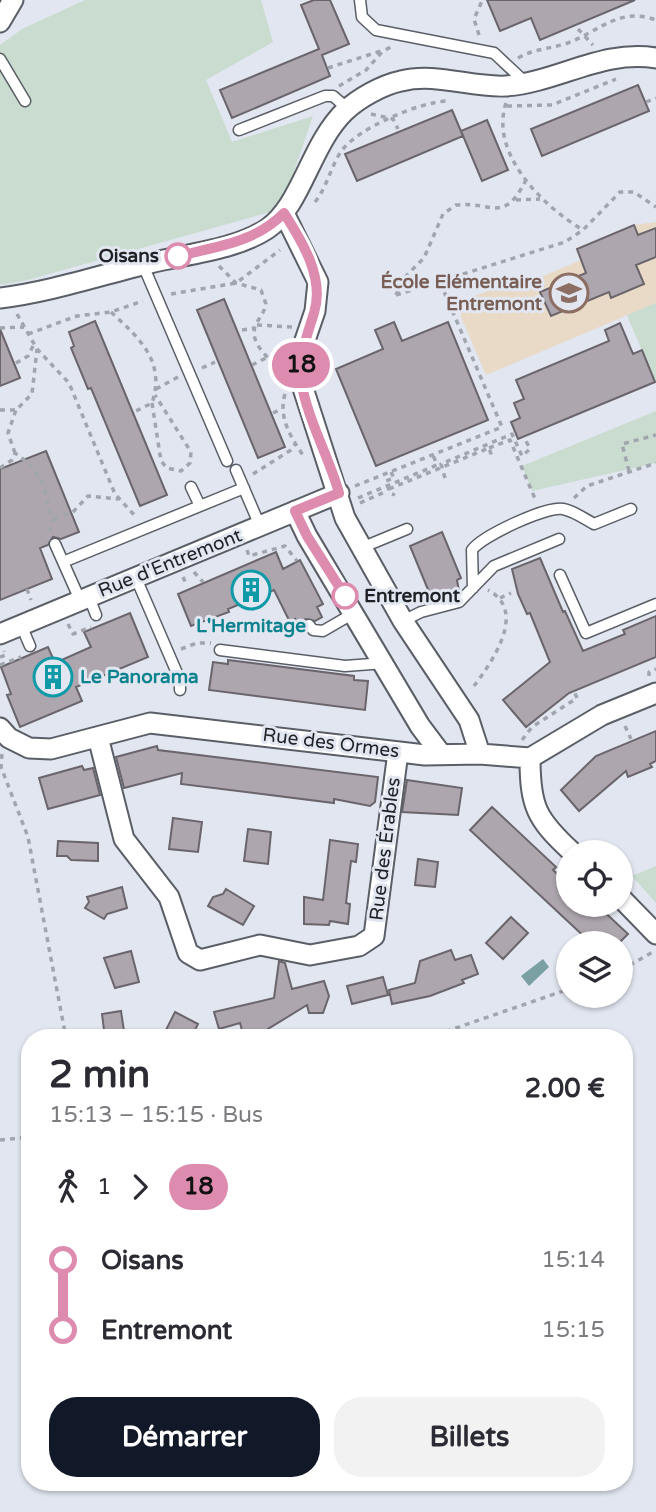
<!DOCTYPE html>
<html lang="fr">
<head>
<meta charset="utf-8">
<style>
	:root { --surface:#fff; --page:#f2f2f3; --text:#2b2b33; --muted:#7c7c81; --accent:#111827 }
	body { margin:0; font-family:"Varela Round",sans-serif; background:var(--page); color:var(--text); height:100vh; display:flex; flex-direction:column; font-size:26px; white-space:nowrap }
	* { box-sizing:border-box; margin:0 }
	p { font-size:23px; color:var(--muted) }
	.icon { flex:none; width:38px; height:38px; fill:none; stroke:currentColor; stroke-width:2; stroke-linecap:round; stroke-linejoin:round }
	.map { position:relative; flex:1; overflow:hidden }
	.panel { position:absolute; left:21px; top:1029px; width:612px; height:462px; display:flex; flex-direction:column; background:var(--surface); border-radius:28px; box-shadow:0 2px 5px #0004 }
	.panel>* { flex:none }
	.badge { padding:0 14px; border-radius:23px; font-size:24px; line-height:46px }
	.tools { position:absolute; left:556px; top:840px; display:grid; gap:14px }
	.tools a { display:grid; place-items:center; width:77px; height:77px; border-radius:50%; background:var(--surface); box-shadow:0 2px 5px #0004; font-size:35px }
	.map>.badge { position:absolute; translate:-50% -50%; box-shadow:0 0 0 4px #fff }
	.legs { display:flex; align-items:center; gap:10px; height:77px; padding:0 28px; font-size:23px }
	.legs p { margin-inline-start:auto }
	.headline { display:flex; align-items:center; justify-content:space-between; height:119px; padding:0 28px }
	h1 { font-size:38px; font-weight:700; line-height:52px }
	.primary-button { display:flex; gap:14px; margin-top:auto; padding:14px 28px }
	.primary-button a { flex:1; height:80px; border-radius:28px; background:var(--accent); color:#fff; font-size:28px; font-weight:700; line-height:80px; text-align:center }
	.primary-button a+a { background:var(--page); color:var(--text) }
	ul { padding:0 28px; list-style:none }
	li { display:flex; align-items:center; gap:24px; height:70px; font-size:26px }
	li i { display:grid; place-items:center; width:10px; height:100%; margin:0 9px; background:currentColor }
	li i::after { content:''; width:18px; height:18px; margin:-9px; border:5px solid; border-radius:50%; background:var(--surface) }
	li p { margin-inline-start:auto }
	li:first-child i { background:linear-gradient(#0000 50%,currentColor 0) }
	li:last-child i { background:linear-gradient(currentColor 50%,#0000 0) }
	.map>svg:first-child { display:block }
	.education { fill:#e8dac7 }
	.green { fill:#c9dccf }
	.water { fill:#7aa0a4 }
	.building { fill:#ada6ae; stroke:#6a646b; stroke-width:2 }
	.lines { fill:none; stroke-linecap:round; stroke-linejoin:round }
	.service-casing { stroke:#5a5e66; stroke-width:13 }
	.minor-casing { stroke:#5a5e66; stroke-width:23 }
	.path { stroke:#a1a5ad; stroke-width:3.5; stroke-dasharray:5 5; stroke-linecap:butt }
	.service { stroke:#fff; stroke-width:10 }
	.minor { stroke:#fff; stroke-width:19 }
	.line-1-casing { stroke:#fff; stroke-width:16 }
	.line-1 { stroke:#dd8cb0; stroke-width:10 }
	.stop-1-dot { fill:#fff; stroke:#dd8cb0; stroke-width:3.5 }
	.labels { text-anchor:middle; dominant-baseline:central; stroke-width:6; stroke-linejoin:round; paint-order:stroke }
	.stop-label { font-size:19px; font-weight:bold; fill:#1f2125; stroke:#e1e6f0; text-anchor:end }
	.education-label { font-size:19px; font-weight:bold; fill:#785e54; stroke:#e1e6f0; text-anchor:end }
	.street-label { font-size:19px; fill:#1f2125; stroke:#e1e6f0 }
	.culture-label { font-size:19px; font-weight:bold; fill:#0d838f; stroke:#e1e6f0 }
</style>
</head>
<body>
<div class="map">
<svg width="656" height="1512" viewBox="0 0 656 1512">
	<rect width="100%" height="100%" fill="#e1e6f0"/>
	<path class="education" d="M656 222V303L486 375 461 317 462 301 518 279 522 285 581 260 576 248 634 225Z"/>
	<path class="green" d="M85 0H261L273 42 206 80 232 142 313 116 281 209 24 281 0 285V45L22 29Z
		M656 303V384L627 315Z
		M656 411V463L532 491 522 466Z
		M656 866V903L632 876Z"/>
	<path class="water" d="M543 959 549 967 529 986 521 976Z"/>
	<path class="building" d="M314 0H330L349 44 322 55 330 76 232 118 220 90 319 49 301 5Z
		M487 0H635L540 40 531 18 500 31Z
		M638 85 649 111 542 156 531 129Z
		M452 110 463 136 357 181 345 154Z
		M487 120 508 170 482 181 461 131Z
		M634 225 638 235 656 228V257L636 265 644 284 611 298 609 292 551 316 540 292 586 273 577 249Z
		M224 299 285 447 258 458 197 310Z
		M95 321 167 495 140 506 91 388 88 389 71 348 74 346 69 332Z
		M394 322 402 341 448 322 488 420 376 466 336 369 383 349 375 330Z
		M620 323 633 354 642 350 655 382 518 439 511 422 520 418 514 403 524 399 516 380 609 341 605 330Z
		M0 329 20 378 0 386Z
		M46 451 79 532 61 539 53 537 48 545 40 548 52 579 0 600V469Z
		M442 532 461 578 457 580 459 591 457 594 440 599 433 590 429 592 410 546Z
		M276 552 283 569 300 560 323 604 317 607 322 617 315 621 305 619 300 628 295 619 290 622 274 590 228 609 229 612 191 626 178 594Z
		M540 558 563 612 565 611 583 651 625 634 623 630 656 616V657L569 693 526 727 503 700 550 662 530 613 527 614 518 594 512 569Z
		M130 613 148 657 76 687 82 701 20 727 7 695 11 694 1 667 48 647 55 663 91 647 84 632Z
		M228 660 354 676V680L368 681 365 710 209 690 213 662 228 664Z
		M656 731V761L650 764 652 767 628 777 626 771 579 811 561 790 596 756Z
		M157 746 158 750 378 777 375 802 370 806 334 799V803L181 784 182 773 124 788 116 757Z
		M82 766 84 770 93 768 100 795 48 809 39 778Z
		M407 780 462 788 458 815 402 812Z
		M492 807 556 867 553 870 569 884V905H597L628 934 619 943H591L470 830Z
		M173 818 202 822 198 852 169 849Z
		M248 829 271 832 268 864 244 861Z
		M330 840 358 844 356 862 351 861 346 903 350 904 348 924 330 921 329 925 304 924V897L323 900Z
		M58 841 98 843V861L71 860 67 856H57Z
		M418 859 438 862 435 887 415 885Z
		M122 887 127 908 107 914 104 919 85 908 89 902 87 897Z
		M226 889 254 906 243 925 208 906 213 897 223 894Z
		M511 917 528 933 503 959 486 943Z
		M451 950 455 960 471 955 478 974 462 980 464 983 430 996 392 1004 389 990 415 983 420 961Z
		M131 951 139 982 115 988 104 958Z
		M279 961 285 963 292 989 324 981 329 996 323 1013H309L307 1005 268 1029 270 1035 262 1038H244L240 1023 219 1029 214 1012 274 998Z
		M383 977 388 995 352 1004 347 986Z
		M121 1011 125 1038H105L102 1014Z
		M175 1012 198 1024 191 1038H162Z"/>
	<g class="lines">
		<defs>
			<path id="service" d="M360 0 362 17 376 30 494 53 526 83
				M0 59 25 101
				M239 130 325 96H333L348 109
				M143 265 227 461
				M236 470 260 526
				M191 487 200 506
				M55 544 80 600
				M361 548 407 529
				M63 562 244 488
				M560 575 586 633 656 604
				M136 578 180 680V690
				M473 588 472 550C482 536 546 506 563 509 574 511 585 519 594 524L631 509
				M89 597 96 615
				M403 621 421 612 459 602 494 566 559 539
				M21 625 30 646
				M309 625 313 630 323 631 354 613
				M220 650 345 666 385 663"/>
			<path id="minor" d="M0 22 13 0
				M284 213 318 282 315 311 301 352 302 385 345 518 403 621 469 720 480 754
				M0 298C50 292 101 275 150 263 187 254 235 250 267 229 302 205 310 145 345 111 359 98 382 85 401 81 436 72 471 88 506 86 558 82 603 49 656 58
				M295 511 307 536 420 726 441 754
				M0 634 339 493
				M0 728 9 738 29 748 51 749 150 723 425 755 480 754 530 758 602 715 656 693
				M98 737 124 839 169 897 188 953 200 960 260 945 310 955 359 946 374 936 398 752
				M530 758C530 806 536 819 572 852
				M621 898 656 934"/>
		</defs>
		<use href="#service" class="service-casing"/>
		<use href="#minor" class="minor-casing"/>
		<path class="path" d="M578 29 593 45
			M479 35 474 19 482 1
			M518 58C534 49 548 49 565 44 598 33 618 6 656 20
			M328 68 381 51
			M339 86 366 70 383 51 391 47
			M646 102 656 98
			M506 103C489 154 544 207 583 230
			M507 106 552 105 616 79
			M371 114 393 119 398 129
			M516 200 540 199
			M315 202C327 187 330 169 340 153 355 129 419 102 447 101
			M219 266 236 283 261 290 266 304C264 313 260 317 256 324 247 343 271 360 282 371
			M171 294 236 283 280 250
			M396 295 565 242 583 230 620 192H634L656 207
			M396 295 403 279 424 258 443 214 456 205C493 201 503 225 526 180
			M111 312C139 338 166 361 152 403L134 412
			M17 314 37 349 69 383 115 494 137 518
			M257 325 292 327
			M0 328 24 327
			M242 330 255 328
			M28 334 77 316 111 312 143 301
			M16 363 28 356 34 344
			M252 365 266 358
			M202 368 215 362
			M156 389 178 377
			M285 394C278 418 291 438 305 458
			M152 403 161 461 167 468 181 471 190 463 191 452 155 395
			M0 410H16L32 394 37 349
			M273 413 282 409
			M489 448 510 440 536 501
			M15 453 8 433 16 410
			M0 468 12 460 15 453C30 464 40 473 45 492 48 502 47 510 54 518L50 531
			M629 471 622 444 656 435
			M391 472 394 478 386 481 390 493 395 495
			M253 474 291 450 296 443
			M445 478 441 464 512 434 522 456 530 449 525 439
			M355 486 502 427 440 282
			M389 489 489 448 492 457
			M358 498 437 465 433 455
			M574 498 587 486 656 463
			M360 503 387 491
			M54 518 72 513 88 496 118 499
			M247 550 249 556 285 546 297 561
			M194 572 203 582
			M183 577 187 586
			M27 589 31 600
			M500 598 511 593
			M68 624 73 634 91 627
			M181 649 197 643H211
			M0 657 6 655 4 651
			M0 665 21 657
			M649 676V672L656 669
			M474 686C492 662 528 611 488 590
			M625 726 631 739
			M522 740 532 727 577 698 574 691
			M2 754 1 767 28 837 66 1038
			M621 970 653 952
			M427 1038 569 989
			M0 1140 30 1137"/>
		<use href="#service" class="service"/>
		<use href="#minor" class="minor"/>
	</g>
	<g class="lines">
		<defs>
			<path id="line-1" d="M178 256C216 247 256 242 284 213 302 241 325 278 314 313 307 336 299 355 301 380 306 416 329 457 339 493L295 511 307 536 345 596"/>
		</defs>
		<use href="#line-1" class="line-1-casing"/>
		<use href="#line-1" class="line-1"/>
	</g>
	<defs>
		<symbol id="school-ring" viewBox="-11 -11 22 22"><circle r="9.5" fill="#e1e6f0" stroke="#8d6e63" stroke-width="1.5"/><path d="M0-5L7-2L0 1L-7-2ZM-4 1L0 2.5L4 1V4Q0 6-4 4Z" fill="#8d6e63"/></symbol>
		<symbol id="building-ring" viewBox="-11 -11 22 22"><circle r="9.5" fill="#e1e6f0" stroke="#0f9aa8" stroke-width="1.5"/><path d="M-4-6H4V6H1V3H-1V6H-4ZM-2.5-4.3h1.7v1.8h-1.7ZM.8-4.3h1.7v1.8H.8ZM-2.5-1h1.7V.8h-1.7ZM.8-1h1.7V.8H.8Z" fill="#0f9aa8"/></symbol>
	</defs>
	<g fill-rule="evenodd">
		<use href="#school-ring" x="547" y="271" width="44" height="44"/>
		<use href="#building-ring" x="229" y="568" width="44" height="44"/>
		<use href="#building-ring" x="31" y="655" width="44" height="44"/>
	</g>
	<g class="stop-1-dot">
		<circle cx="178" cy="256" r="12"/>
		<circle cx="345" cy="596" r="12"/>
	</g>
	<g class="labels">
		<g class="stop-label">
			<text x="159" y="256">Oisans</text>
			<text x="364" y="596" text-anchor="start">Entremont</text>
		</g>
		<g class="education-label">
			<text x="542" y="282">École Elémentaire<tspan x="542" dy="22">Entremont</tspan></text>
		</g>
		<g class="street-label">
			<text transform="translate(170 563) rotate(-22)">Rue d'Entremont</text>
			<text transform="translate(331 743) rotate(7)">Rue des Ormes</text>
			<text transform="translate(385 849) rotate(-83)">Rue des Érables</text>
		</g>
		<g class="culture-label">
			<text x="251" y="626">L'Hermitage</text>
			<text x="80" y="677" text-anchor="start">Le Panorama</text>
		</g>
	</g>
</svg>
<div class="tools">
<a><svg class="icon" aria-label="locate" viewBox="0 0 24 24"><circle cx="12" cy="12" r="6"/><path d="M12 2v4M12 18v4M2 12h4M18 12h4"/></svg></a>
<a><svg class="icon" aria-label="layers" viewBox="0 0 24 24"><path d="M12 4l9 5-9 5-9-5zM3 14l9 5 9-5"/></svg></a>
</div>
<b class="badge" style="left:301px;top:365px;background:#dd8cb0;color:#111">18</b>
<section class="panel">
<div class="headline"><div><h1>2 min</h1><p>15:13 – 15:15 · Bus</p></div><b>2.00 €</b></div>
<div class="legs"><svg class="icon" aria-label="walk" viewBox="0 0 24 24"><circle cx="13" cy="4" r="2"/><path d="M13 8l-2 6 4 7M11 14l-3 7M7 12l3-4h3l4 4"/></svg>1<svg class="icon" aria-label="forward" viewBox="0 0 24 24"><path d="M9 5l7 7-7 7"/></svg><b class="badge" style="background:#dd8cb0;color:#111">18</b></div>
<ul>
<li><i style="color:#dd8cb0"></i><b>Oisans</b><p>15:14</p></li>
<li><i style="color:#dd8cb0"></i><b>Entremont</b><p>15:15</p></li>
</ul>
<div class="primary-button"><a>Démarrer</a><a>Billets</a></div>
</section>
</div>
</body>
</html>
